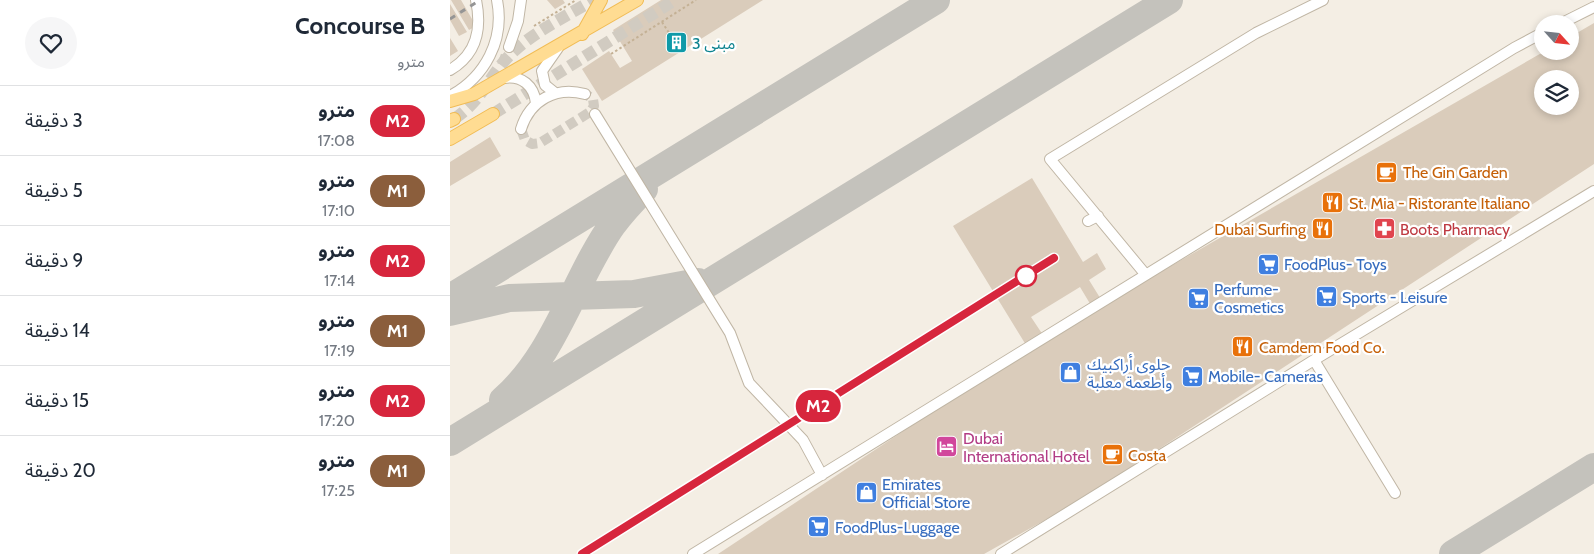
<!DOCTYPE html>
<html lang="ar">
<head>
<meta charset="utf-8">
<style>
	:root { --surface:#fff; --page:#f6f6f7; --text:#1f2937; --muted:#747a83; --line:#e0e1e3 }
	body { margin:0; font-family:Cabin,"Noto Sans Arabic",sans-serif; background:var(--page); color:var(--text); direction:rtl; height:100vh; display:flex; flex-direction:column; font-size:19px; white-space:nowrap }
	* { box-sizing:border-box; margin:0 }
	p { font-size:16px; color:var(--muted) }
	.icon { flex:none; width:28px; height:28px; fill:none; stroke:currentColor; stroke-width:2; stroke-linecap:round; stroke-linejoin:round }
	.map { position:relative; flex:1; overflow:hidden; direction:ltr }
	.drawer { display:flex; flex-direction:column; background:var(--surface); width:450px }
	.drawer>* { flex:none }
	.badge { padding:0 10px; border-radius:16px; font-size:18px; line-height:32px }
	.needle { width:32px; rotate:117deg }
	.buttons { position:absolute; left:1084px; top:15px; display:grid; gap:10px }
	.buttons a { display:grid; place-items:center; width:45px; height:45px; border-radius:50%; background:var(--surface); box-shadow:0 2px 8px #0003; font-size:25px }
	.map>.badge { position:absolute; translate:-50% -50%; box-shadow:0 0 0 2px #fff }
	.round { display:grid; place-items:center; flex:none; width:52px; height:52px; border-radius:26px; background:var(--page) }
	.head { display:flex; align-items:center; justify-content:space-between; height:85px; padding:0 25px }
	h1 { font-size:24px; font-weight:800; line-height:38px }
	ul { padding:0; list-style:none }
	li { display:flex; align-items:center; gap:15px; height:70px; padding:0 25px; border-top:1px solid var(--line) }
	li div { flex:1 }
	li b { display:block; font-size:19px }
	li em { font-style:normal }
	li .badge { min-width:55px; font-weight:700; text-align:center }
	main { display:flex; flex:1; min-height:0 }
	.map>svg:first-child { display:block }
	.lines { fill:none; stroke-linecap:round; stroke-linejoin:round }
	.taxiway { stroke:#c4c2bc; stroke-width:28 }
	.building { fill:#daccbb; fill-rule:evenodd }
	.minor-tunnel { stroke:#d1cbc1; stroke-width:10; stroke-dasharray:10 5; stroke-linecap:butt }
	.major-tunnel { stroke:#d1cbc1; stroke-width:12; stroke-dasharray:12 6; stroke-linecap:butt }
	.minor-casing { stroke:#c0b6a5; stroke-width:12 }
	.major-casing { stroke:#f1bc55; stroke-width:14 }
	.path { stroke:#c4b195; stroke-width:2; stroke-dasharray:2.5 2.5; stroke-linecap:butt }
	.minor { stroke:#fff; stroke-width:10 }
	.major { stroke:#ffdc92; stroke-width:12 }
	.rail { stroke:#959595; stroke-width:3; stroke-dasharray:6 6; stroke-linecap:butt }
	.line-casing { stroke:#fff; stroke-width:11 }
	.line { stroke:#d7263d; stroke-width:8 }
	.stop-dot { fill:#fff; stroke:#d7263d; stroke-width:2.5 }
	.labels { text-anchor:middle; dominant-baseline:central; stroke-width:4.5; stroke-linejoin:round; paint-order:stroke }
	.culture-label { font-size:16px; fill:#0d838f; stroke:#fff; text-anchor:start }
	.food-label { font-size:16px; fill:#c56008; stroke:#fff; text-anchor:start }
	.health-label { font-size:16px; fill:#be3a42; stroke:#fff; text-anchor:start }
	.shop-label { font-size:16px; fill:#366cbe; stroke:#fff; text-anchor:start }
	.hotel-label { font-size:16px; fill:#b23c85; stroke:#fff; text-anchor:start }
</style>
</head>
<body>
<main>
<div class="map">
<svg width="1144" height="554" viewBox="0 0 1144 554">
	<rect width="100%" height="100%" fill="#f4eee4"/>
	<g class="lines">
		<path class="taxiway" d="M0 298 486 0
			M0 312 59 298 184 294 248 282
			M53 400C106 354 124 279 163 224 172 212 183 200 194 189
			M0 442 719 0
			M1003 554 1144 467"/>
	</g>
	<path class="building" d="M1 0H11L26 26 19 30Z
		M97 0H113L115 3 105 9Z
		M211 0H313L152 101 132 69 159 51 170 68 182 61 163 30Z
		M0 4 17 32 9 36 0 20Z
		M1144 23V164L631 500 534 554H268L580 347 1095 51H1120V37ZM1092 79H1120V106H1092Z
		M0 38 8 51 0 56Z
		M40 137 51 156 0 186V162Z
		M582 178 633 262 647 253 656 269 639 280 652 301 642 307 630 287 581 317 593 335 576 345 503 226Z"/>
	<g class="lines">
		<path class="minor-tunnel" d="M52 65 59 47
			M71 129 75 140 82 144 90 143 140 112 144 106 143 99 135 94"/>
		<path class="major-tunnel" d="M43 114 225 0
			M4 119C34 99 39 75 62 53 85 31 117 16 143 0"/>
		<defs>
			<path id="minor" d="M1110 24 1144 7
				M59 47 68 21 71 0
				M0 70C27 54 32 29 26 0
				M54 78C72 75 84 86 86 103
				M105 93 95 85 92 71 108 48
				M0 96C35 77 55 40 47 0
				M145 114 280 333 299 383 353 440 372 475
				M71 129C80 100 106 86 135 94
				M638 221 648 216
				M696 275 600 159 806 33 873 0
				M864 360 945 493
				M243 554 1064 48 1092 33
				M551 554 864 360 1144 191"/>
			<path id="major" d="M132 34 151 0
				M0 101 24 94 187 0
				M0 121 4 119
				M0 139 43 114"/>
		</defs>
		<use href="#minor" class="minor-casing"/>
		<use href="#major" class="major-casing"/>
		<path class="path" d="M212 22 221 36
			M84 26 126 0
			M161 54 246 0"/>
		<use href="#minor" class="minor"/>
		<use href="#major" class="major"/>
		<path class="rail" d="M0 19 30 0"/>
	</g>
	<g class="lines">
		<defs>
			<path id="line" d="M132 554 604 258"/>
		</defs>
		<use href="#line" class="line-casing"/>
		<use href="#line" class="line"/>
	</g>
	<defs>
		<symbol id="building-square" viewBox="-11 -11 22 22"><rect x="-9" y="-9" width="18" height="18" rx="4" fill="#0f9aa8" stroke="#fff"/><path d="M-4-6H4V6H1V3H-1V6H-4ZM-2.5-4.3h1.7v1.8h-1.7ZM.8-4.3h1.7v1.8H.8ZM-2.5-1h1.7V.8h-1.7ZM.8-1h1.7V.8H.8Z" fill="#fff"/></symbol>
		<symbol id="cafe-square" viewBox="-11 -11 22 22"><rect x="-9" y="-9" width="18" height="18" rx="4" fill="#e8710a" stroke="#fff"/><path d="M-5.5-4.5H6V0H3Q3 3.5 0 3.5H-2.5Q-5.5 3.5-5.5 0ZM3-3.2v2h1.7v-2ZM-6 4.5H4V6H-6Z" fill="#fff"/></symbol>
		<symbol id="restaurant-square" viewBox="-11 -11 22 22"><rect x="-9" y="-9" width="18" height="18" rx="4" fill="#e8710a" stroke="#fff"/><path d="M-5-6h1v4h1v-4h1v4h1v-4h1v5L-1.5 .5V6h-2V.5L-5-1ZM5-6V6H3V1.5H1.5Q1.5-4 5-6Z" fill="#fff"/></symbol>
		<symbol id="pharmacy-square" viewBox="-11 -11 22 22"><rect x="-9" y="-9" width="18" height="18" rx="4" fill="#e0444e" stroke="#fff"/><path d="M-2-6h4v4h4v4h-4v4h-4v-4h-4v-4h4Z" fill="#fff"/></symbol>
		<symbol id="supermarket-square" viewBox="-11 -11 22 22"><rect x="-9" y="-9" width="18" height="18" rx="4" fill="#3f7fe0" stroke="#fff"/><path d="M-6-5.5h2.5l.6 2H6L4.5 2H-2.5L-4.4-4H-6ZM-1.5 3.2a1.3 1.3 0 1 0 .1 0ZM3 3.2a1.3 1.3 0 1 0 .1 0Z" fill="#fff"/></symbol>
		<symbol id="shop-square" viewBox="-11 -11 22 22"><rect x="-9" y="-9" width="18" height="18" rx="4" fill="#3f7fe0" stroke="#fff"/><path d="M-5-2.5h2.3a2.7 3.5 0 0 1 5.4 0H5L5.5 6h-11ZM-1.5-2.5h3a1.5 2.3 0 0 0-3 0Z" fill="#fff"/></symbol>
		<symbol id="hotel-square" viewBox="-11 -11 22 22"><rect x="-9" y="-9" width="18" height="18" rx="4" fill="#d1479c" stroke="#fff"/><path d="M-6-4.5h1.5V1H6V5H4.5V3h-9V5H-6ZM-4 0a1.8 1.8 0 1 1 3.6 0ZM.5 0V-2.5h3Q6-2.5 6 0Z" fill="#fff"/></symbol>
	</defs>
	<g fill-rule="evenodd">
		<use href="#building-square" x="214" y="30" width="25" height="25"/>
		<use href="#cafe-square" x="924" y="160" width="25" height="25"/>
		<use href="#restaurant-square" x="870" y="190" width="25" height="25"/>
		<use href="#restaurant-square" x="860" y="216" width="25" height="25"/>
		<use href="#pharmacy-square" x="922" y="216" width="25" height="25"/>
		<use href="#supermarket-square" x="806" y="252" width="25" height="25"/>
		<use href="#supermarket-square" x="864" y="284" width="25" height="25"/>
		<use href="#supermarket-square" x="736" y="286" width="25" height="25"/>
		<use href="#restaurant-square" x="780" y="334" width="25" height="25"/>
		<use href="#shop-square" x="608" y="360" width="25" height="25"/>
		<use href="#supermarket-square" x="730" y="364" width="25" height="25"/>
		<use href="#hotel-square" x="484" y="434" width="25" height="25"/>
		<use href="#cafe-square" x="650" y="442" width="25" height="25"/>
		<use href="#shop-square" x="404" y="480" width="25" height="25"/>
		<use href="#supermarket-square" x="356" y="514" width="25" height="25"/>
	</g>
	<circle class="stop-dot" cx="576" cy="276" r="10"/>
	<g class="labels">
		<g class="culture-label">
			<text x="242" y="43">مبنى 3</text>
		</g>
		<g class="food-label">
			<text x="953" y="172">The Gin Garden</text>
			<text x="899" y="203">St. Mia - Ristorante Italiano</text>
			<text x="856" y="229" text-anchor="end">Dubai Surfing</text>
			<text x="809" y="347">Camdem Food Co.</text>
			<text x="678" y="455">Costa</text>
		</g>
		<g class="health-label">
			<text x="950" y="229">Boots Pharmacy</text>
		</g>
		<g class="shop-label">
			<text x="834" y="264">FoodPlus- Toys</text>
			<text x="764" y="289">Perfume-<tspan x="764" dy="18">Cosmetics</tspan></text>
			<text x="892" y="297">Sports - Leisure</text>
			<text x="637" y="364">حلوى أراكبيك<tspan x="637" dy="18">وأطعمة معلبة</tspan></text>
			<text x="758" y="376">Mobile- Cameras</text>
			<text x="432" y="484">Emirates<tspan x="432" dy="18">Official Store</tspan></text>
			<text x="385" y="527">FoodPlus-Luggage</text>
		</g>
		<g class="hotel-label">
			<text x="513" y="438">Dubai<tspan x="513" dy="18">International Hotel</tspan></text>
		</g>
	</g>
</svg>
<div class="buttons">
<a><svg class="needle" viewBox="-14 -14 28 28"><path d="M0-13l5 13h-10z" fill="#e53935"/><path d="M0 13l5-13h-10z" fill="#747a83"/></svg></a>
<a><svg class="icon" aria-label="layers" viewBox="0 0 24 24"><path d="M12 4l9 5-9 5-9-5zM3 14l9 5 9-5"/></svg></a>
</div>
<b class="badge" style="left:368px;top:406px;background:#d7263d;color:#fff">M2</b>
</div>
<section class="drawer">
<div class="head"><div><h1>Concourse B</h1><p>مترو</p></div><a class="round"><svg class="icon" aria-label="heart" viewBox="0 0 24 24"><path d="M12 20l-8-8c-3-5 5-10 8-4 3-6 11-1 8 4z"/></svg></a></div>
<ul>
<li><span class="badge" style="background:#d7263d;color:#fff">M2</span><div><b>مترو</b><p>17:08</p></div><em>3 دقيقة</em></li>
<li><span class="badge" style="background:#8b5e3c;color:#fff">M1</span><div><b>مترو</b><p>17:10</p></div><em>5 دقيقة</em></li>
<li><span class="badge" style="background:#d7263d;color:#fff">M2</span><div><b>مترو</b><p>17:14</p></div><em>9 دقيقة</em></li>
<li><span class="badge" style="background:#8b5e3c;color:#fff">M1</span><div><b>مترو</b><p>17:19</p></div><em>14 دقيقة</em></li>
<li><span class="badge" style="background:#d7263d;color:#fff">M2</span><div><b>مترو</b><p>17:20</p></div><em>15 دقيقة</em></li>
<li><span class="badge" style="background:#8b5e3c;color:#fff">M1</span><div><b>مترو</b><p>17:25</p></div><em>20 دقيقة</em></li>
</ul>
</section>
</main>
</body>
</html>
